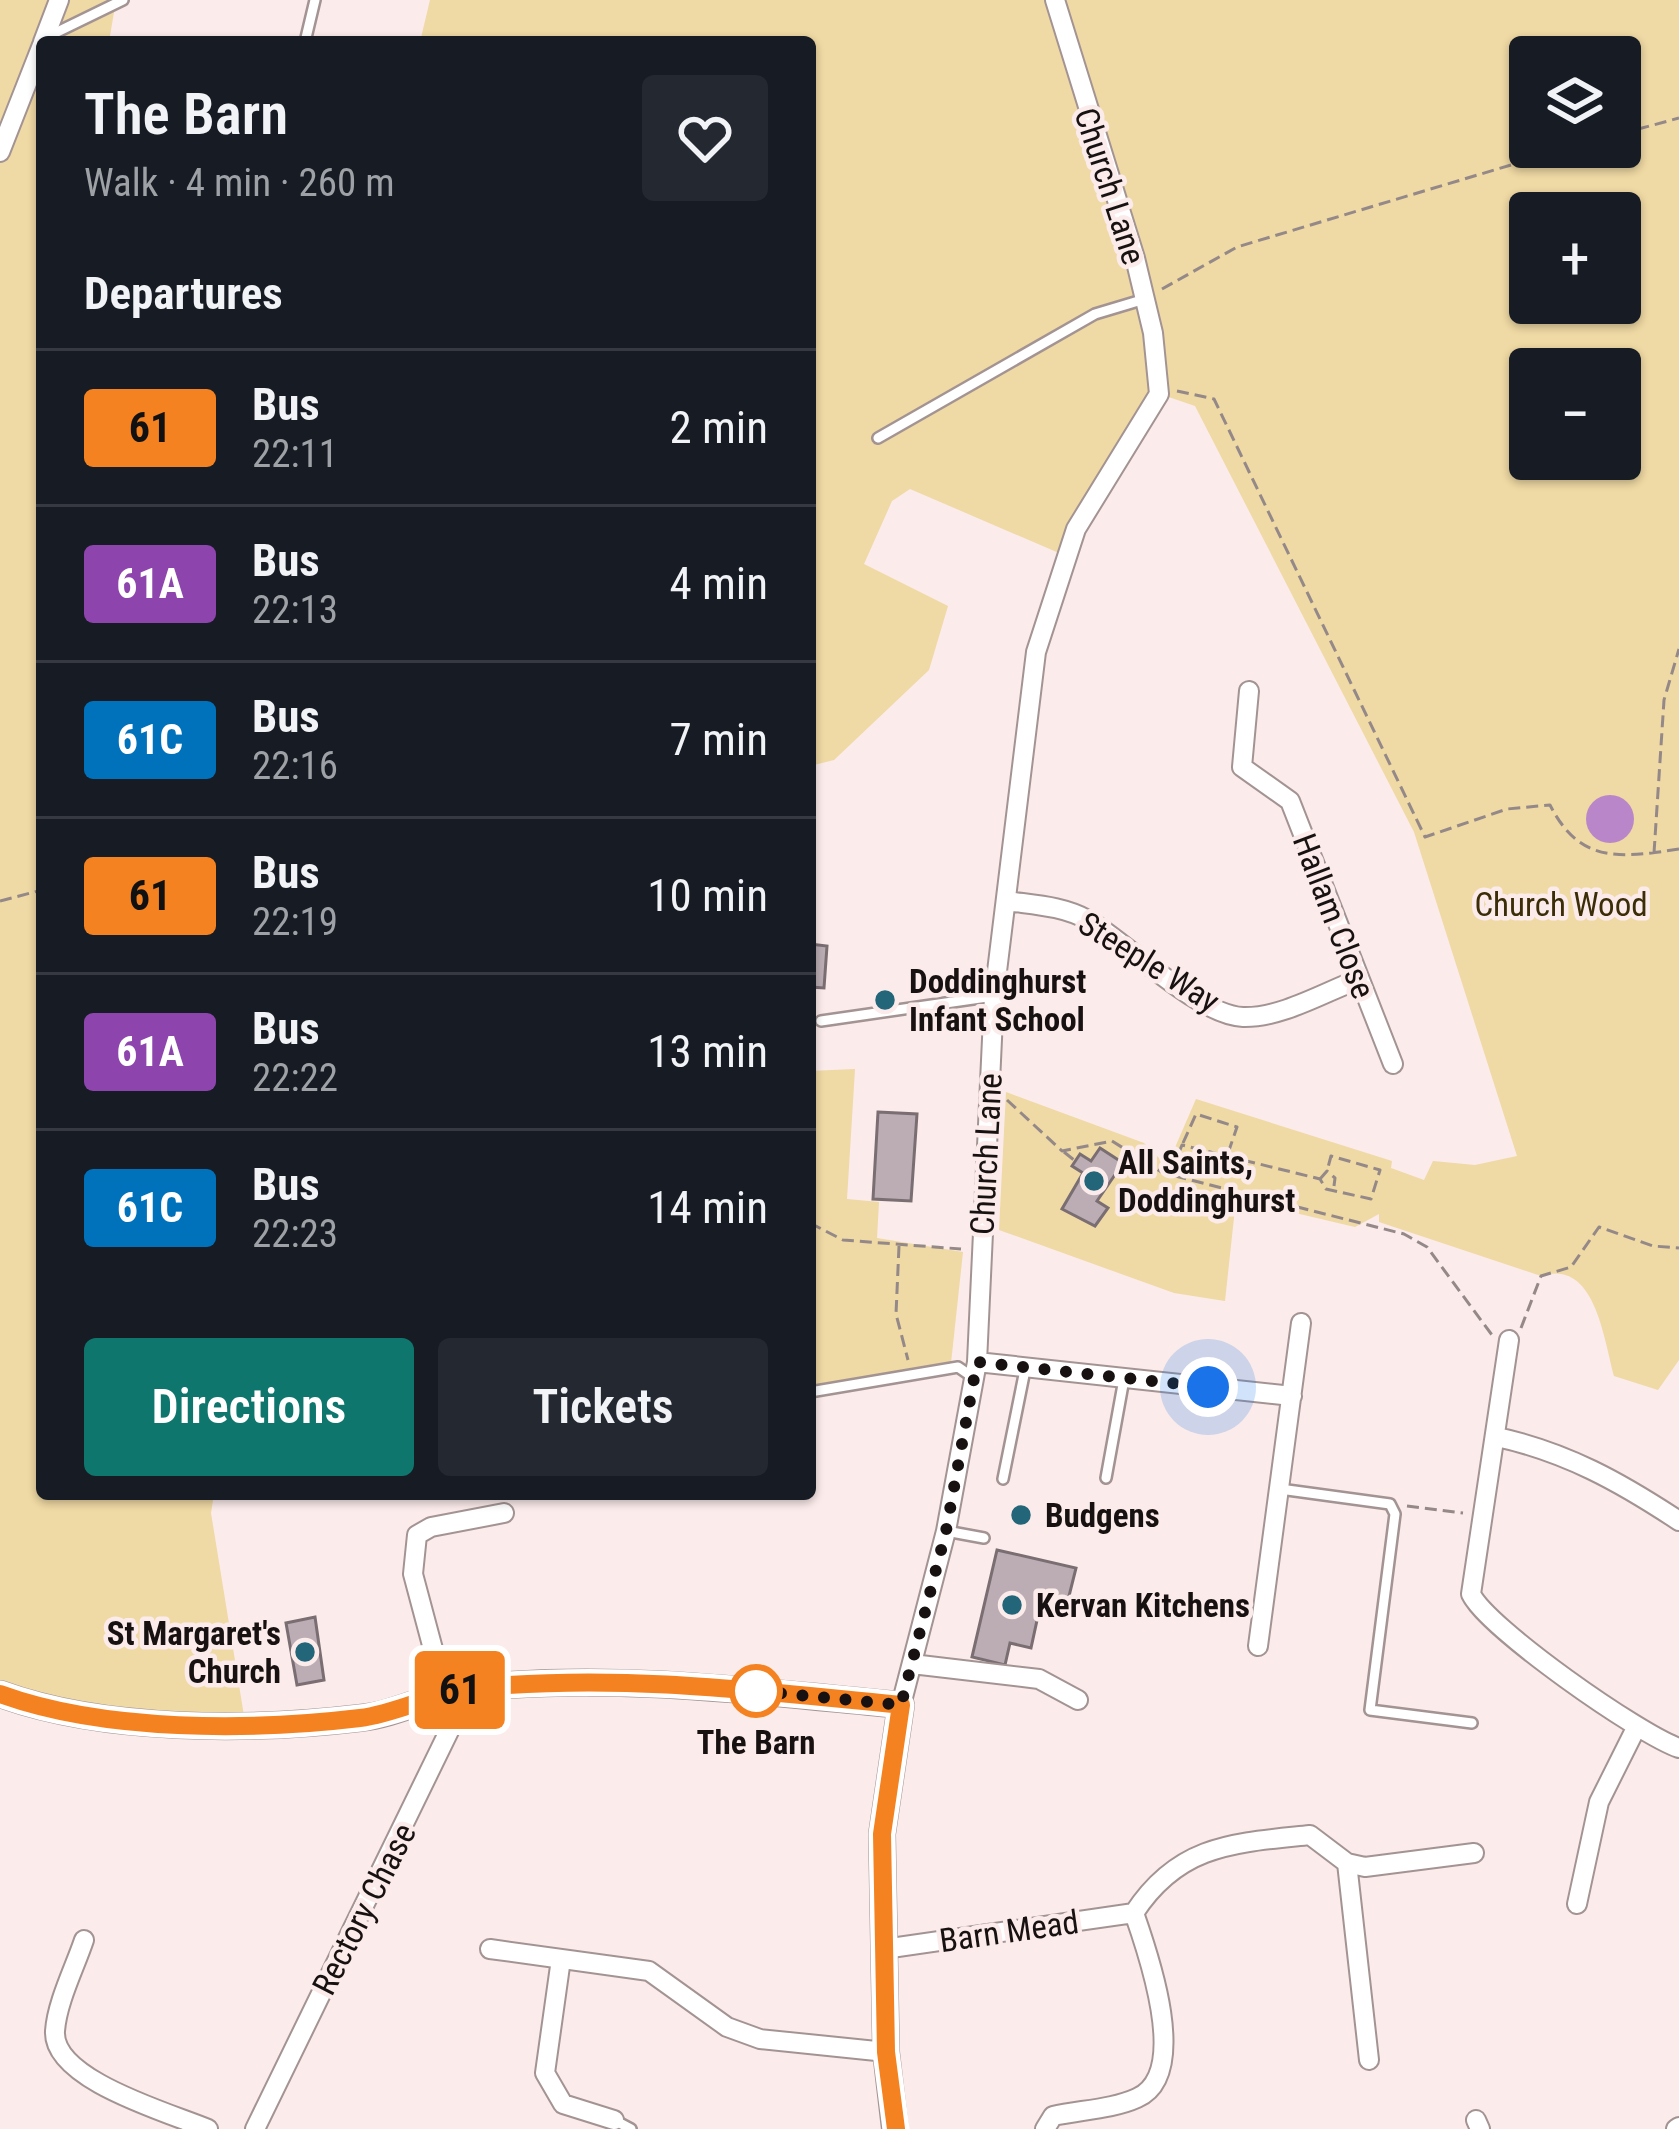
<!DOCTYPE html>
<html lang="en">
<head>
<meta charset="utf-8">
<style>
	:root { --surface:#171b24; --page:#242831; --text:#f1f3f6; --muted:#9ea1a6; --line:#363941; --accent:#0f766e }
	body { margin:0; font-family:"Roboto Condensed",sans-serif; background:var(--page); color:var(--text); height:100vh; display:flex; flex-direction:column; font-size:45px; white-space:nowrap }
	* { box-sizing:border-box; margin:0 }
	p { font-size:39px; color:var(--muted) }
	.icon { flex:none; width:66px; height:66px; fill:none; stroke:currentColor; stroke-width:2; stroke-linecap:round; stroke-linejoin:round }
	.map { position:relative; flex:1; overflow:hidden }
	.drawer { position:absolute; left:36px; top:36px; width:780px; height:1464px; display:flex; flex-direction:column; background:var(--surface); border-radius:12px; box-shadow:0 3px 9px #0004 }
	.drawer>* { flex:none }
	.badge { padding:0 24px; border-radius:9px; font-size:42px; line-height:78px }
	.fabs { position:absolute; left:1509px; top:36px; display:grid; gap:24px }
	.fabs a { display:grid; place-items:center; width:132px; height:132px; border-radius:12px; background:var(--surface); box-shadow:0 3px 9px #0004; font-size:60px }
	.you { position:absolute; width:60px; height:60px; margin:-30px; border:9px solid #fff; border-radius:50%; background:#1a73e8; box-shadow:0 0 0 18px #1a73e833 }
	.map>.badge { position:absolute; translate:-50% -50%; box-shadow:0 0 0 6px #fff }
	h2 { padding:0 48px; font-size:45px; line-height:108px }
	.round { display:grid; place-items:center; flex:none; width:126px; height:126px; border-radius:12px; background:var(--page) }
	.summary { display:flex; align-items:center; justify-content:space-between; height:204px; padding:0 48px }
	h1 { font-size:57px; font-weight:600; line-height:90px }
	.primary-button { display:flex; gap:24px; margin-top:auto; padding:24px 48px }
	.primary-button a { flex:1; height:138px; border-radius:12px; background:var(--accent); color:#fff; font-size:48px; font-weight:600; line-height:138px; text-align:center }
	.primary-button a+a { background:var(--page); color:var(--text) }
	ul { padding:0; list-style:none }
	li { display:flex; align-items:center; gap:36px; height:156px; padding:0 48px; border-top:3px solid var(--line) }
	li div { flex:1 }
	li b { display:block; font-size:45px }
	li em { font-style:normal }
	li .badge { min-width:132px; font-weight:700; text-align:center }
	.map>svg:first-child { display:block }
	.green { fill:#efd9a4; fill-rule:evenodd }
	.water { fill:#b986c9 }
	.building { fill:#bbadb3; stroke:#7a6e73; stroke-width:3 }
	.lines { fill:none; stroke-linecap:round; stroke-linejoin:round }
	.lane-casing { stroke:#a39493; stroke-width:14 }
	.street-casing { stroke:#a39493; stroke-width:22 }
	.secondary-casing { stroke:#a39493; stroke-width:28 }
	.path { stroke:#948988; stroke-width:3; stroke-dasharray:12 6; stroke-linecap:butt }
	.lane { stroke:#fff; stroke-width:9 }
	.street { stroke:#fff; stroke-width:18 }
	.secondary { stroke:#fff; stroke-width:24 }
	.line-casing { stroke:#fff; stroke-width:27 }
	.line { stroke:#f58220; stroke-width:18 }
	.walk { stroke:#171211; stroke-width:12; stroke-dasharray:0 21.6 }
	.poi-dot { fill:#246679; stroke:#fbebea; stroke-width:4.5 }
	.stop-dot { fill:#fff; stroke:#f58220; stroke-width:6 }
	.labels { text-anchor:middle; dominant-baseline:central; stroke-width:9; stroke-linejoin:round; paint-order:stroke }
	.street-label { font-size:33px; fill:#171211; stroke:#fbebea }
	.park-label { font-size:33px; fill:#3b2d07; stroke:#fbebea }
	.poi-label { font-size:33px; font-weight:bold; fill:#171211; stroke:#fbebea; text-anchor:start }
	.stop-label { font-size:33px; font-weight:bold; fill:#171211; stroke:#fbebea }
</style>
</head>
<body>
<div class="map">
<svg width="1679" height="2129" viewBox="0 0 1679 2129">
	<rect width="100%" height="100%" fill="#fbebea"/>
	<path class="green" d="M0 0H116L109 42H42V1494H214L211 1513 245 1722 182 1725 0 1694Z
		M430 0H1679V1360L1658 1390 1614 1376C1603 1334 1594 1259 1541 1276L1379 1222V1214L1355 1227 1236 1199 1225 1301 1174 1293 999 1230 1006 1092 1144 1143 1167 1166 1196 1099 1392 1161 1391 1168 1424 1180 1433 1161 1475 1165 1517 1156 1414 832 1195 406 1160 394 1066 556 910 489 892 501 864 564 948 606 929 670 834 760 810 766V42H420ZM1530 57H1620V147H1530ZM1530 213H1620V303H1530ZM1530 369H1620V459H1530Z
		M855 1069 847 1199 879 1202 877 1238 963 1252 951 1363 810 1392V1071Z"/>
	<path class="water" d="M1586 819a24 24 0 1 1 48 0a24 24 0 1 1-48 0Z"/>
	<path class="building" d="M810 944 827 946 824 988 810 987Z
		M878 1112 917 1114 911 1201 873 1199Z
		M1100 1148 1123 1163 1097 1201 1108 1208 1095 1226 1062 1209 1083 1173 1072 1166 1080 1154 1091 1161Z
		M997 1550 1076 1568 1066 1608 1041 1602 1031 1648 1010 1643 1005 1665 972 1657Z
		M315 1617 324 1680 297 1685 286 1623Z"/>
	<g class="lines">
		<defs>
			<path id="lane" d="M49 36 123 0
				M305 42 315 0
				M878 438 1095 314 1145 299
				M821 1021 994 996
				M810 1392 958 1367 974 1378
				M1106 1478 1124 1379
				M1003 1479 1025 1370
				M1280 1489 1390 1504 1395 1514 1370 1710 1472 1723
				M946 1531 984 1538
				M614 2120 631 2129"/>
			<path id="street" d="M43 42 59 0
				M0 152 42 45
				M1249 691 1242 767 1290 801 1393 1064
				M1007 901C1035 905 1063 906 1088 920 1128 944 1198 1015 1243 1017 1281 1018 1323 993 1357 980
				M1509 1340 1471 1594C1487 1628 1640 1735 1679 1748
				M977 1362 1292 1396
				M1497 1437C1566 1452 1620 1482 1679 1521
				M1258 1646 1301 1323
				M912 1664 1039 1679 1078 1700
				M445 1694 413 1574 417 1535 431 1527 504 1513
				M901 1705 946 1531 977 1362 994 996 1036 652 1076 529 1159 394 1153 333 1135 258 1055 0
				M1347 1863 1369 2060
				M1577 1904 1599 1802 1637 1726
				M84 1940C75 1967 57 2002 55 2031 52 2080 170 2113 208 2129
				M490 1949 649 1971 727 2027 760 2039 886 2052
				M884 1949 1134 1913C1179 1844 1234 1843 1310 1835L1347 1863 1365 1867 1474 1853
				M561 1959 545 2073 563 2104 614 2120
				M1476 2120 1480 2129
				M255 2129 470 1688
				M1045 2129 1053 2116C1080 2110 1113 2109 1137 2098 1191 2074 1148 1953 1134 1913
				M1676 2129 1679 2127"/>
			<path id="secondary" d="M0 1694C104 1732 251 1731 360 1718 399 1714 435 1692 474 1688 616 1673 760 1692 901 1705L882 1834 886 2052 895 2129"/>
		</defs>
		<use href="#lane" class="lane-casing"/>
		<use href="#street" class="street-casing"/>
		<use href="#secondary" class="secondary-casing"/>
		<path class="path" d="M1620 134 1679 118
			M1162 289 1237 247 1571 147
			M1177 391 1214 399 1425 837 1507 809 1550 805C1580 864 1620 858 1679 849
			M1654 853 1664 700 1679 649
			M0 901 42 890
			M1007 1100 1062 1151 1112 1141 1163 1173 1404 1234 1427 1247 1492 1335
			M1183 1143 1196 1114 1237 1127 1226 1159
			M1064 1152 1074 1160
			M1172 1170 1182 1145 1320 1179 1326 1189 1371 1199 1380 1170 1331 1156 1327 1171
			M1320 1179 1327 1171 1335 1178 1334 1186
			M810 1223 843 1240 961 1249
			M899 1246 896 1314 908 1360
			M1521 1328 1541 1276 1571 1267 1599 1227 1653 1246 1679 1248
			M1407 1506 1463 1513"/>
		<use href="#lane" class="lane"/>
		<use href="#street" class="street"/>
		<use href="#secondary" class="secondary"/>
	</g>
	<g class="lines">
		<defs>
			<path id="line" d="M0 1694C104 1732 251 1731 360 1718 399 1713 435 1692 474 1688 616 1673 760 1691 901 1705L882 1834 886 2052 896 2129"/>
		</defs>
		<use href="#line" class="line-casing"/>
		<use href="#line" class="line"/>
		<path class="walk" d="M756 1691 747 1690 901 1705 946 1531 977 1362 1208 1387"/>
	</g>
	<g class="poi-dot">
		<circle cx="885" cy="1000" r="12"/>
		<circle cx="1094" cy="1181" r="12"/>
		<circle cx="1021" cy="1515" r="12"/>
		<circle cx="1012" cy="1605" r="12"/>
		<circle cx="305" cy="1652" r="12"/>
	</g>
	<circle class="stop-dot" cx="756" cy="1691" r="24"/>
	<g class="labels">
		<g class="street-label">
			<text transform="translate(1110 186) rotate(72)">Church Lane</text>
			<text transform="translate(1334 916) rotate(69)">Hallam Close</text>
			<text transform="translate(1149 962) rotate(32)">Steeple Way</text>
			<text transform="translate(986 1154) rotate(-87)">Church Lane</text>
			<text transform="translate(364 1909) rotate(-63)">Rectory Chase</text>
			<text transform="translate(1009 1931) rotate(-8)">Barn Mead</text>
		</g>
		<g class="park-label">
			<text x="1561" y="904">Church Wood</text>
		</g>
		<g class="poi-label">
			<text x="909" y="981">Doddinghurst<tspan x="909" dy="38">Infant School</tspan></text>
			<text x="1118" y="1162">All Saints,<tspan x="1118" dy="38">Doddinghurst</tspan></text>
			<text x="1045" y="1515">Budgens</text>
			<text x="1036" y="1605">Kervan Kitchens</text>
			<text x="281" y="1633" text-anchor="end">St Margaret's<tspan x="281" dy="38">Church</tspan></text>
		</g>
		<g class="stop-label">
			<text x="756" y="1742">The Barn</text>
		</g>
	</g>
</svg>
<div class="fabs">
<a><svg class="icon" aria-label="layers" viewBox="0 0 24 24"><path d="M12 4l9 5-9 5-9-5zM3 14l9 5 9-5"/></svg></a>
<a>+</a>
<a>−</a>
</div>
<div class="you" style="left:1208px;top:1387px"></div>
<b class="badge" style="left:460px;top:1690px;background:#f58220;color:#111">61</b>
<section class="drawer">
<div class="summary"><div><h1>The Barn</h1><p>Walk · 4 min · 260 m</p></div><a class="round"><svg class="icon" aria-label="heart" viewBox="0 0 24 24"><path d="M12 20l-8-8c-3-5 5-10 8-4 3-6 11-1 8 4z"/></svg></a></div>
<h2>Departures</h2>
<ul>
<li><span class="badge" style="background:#f58220;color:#111">61</span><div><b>Bus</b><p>22:11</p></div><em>2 min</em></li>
<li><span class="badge" style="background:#8e44ad;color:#fff">61A</span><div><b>Bus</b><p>22:13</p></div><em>4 min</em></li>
<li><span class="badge" style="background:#0072bc;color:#fff">61C</span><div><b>Bus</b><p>22:16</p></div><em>7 min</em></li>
<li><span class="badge" style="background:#f58220;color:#111">61</span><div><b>Bus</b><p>22:19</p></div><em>10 min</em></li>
<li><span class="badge" style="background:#8e44ad;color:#fff">61A</span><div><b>Bus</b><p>22:22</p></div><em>13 min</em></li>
<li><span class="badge" style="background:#0072bc;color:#fff">61C</span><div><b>Bus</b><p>22:23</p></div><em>14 min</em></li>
</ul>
<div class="primary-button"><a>Directions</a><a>Tickets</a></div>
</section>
</div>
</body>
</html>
